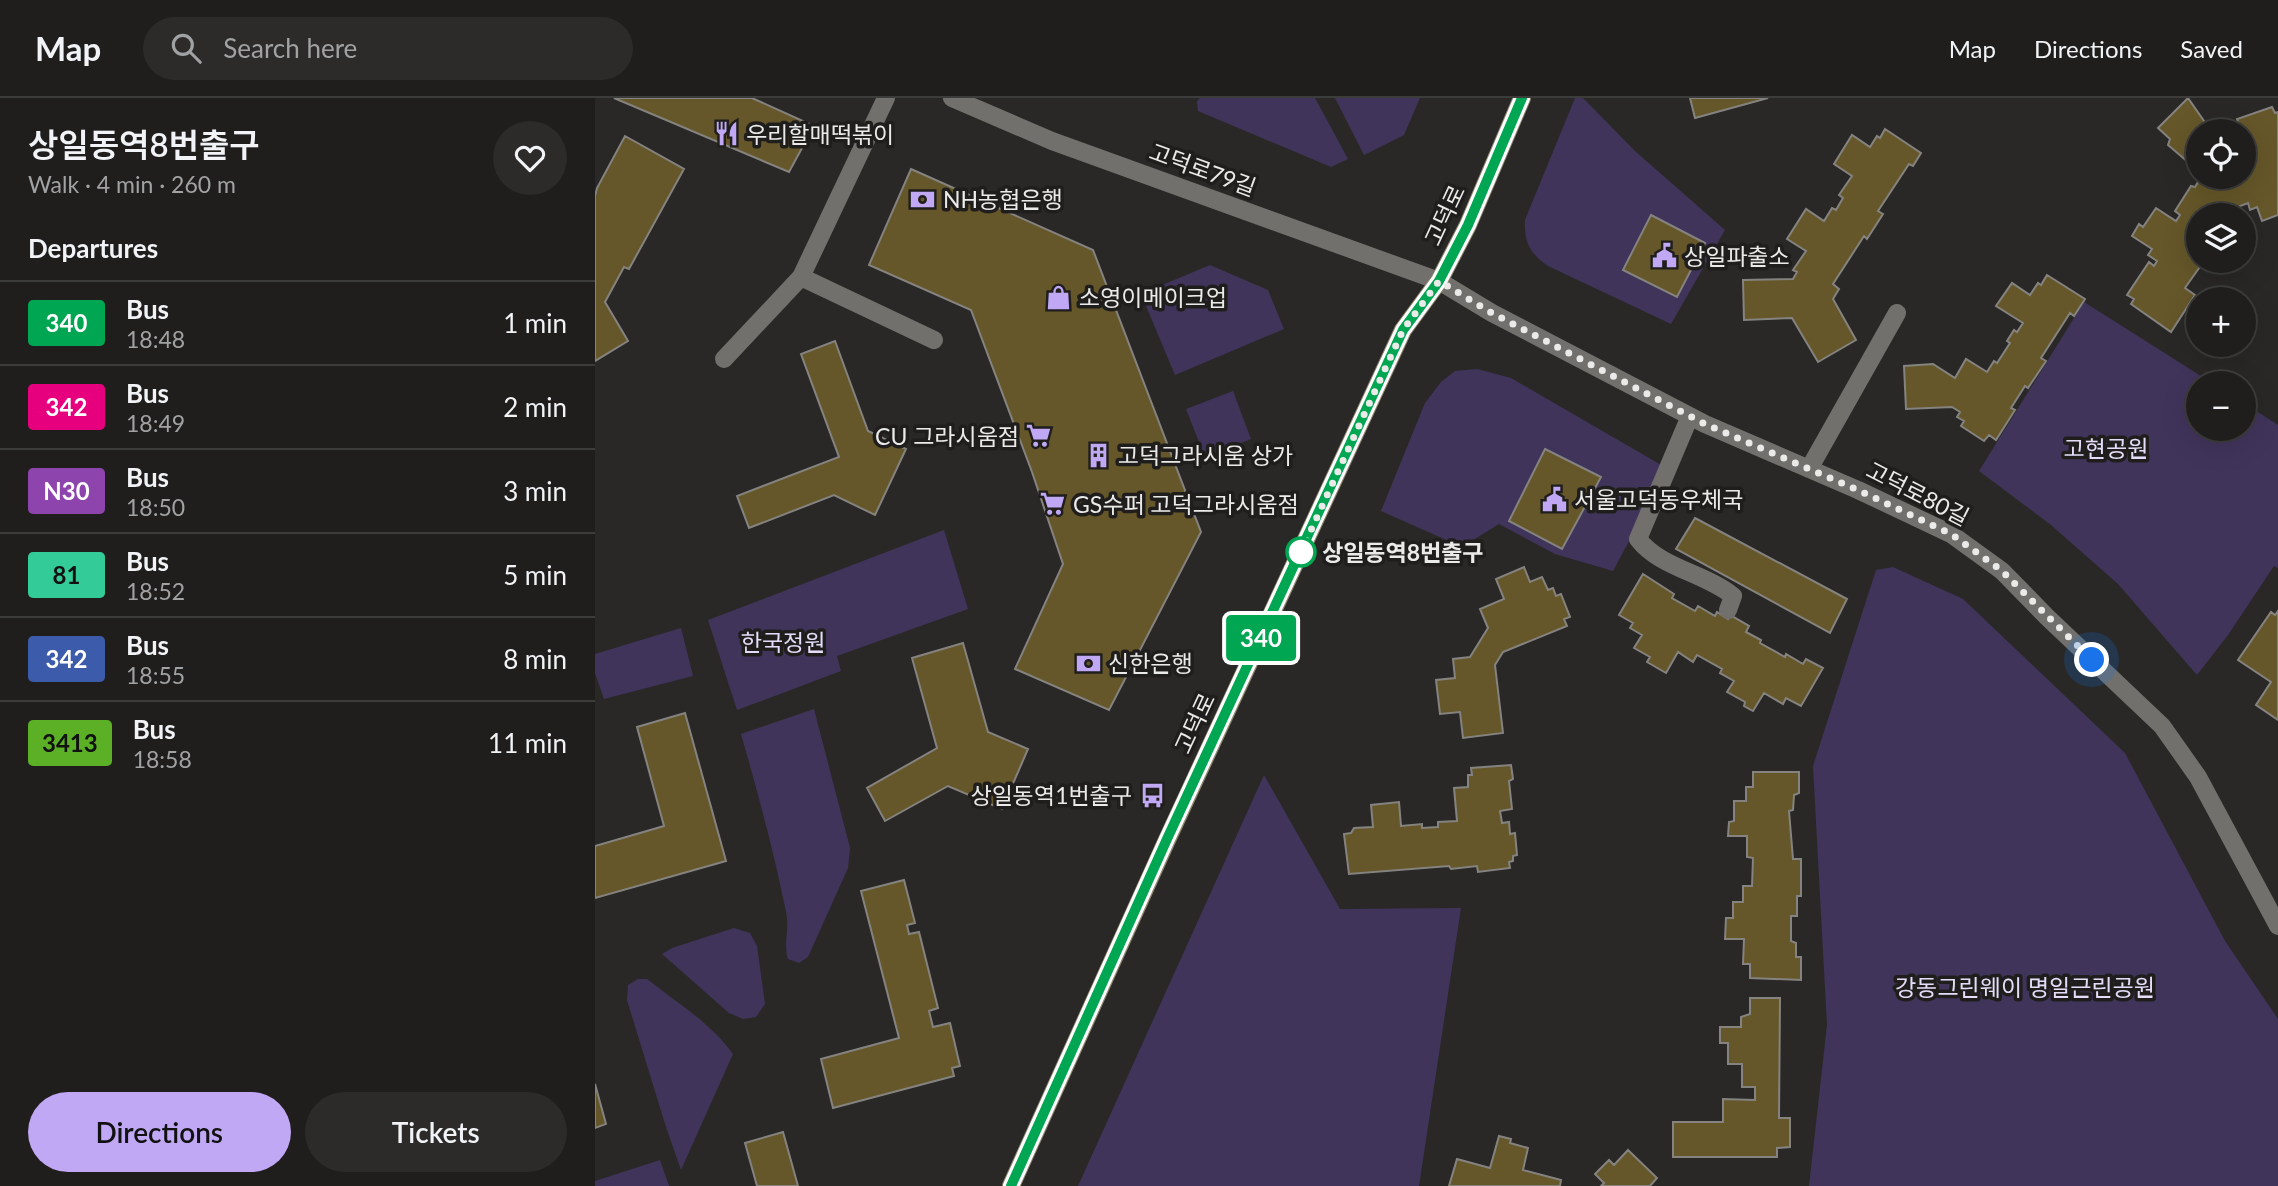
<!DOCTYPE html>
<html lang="en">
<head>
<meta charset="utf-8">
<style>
	:root { --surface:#1f1e1c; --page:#2c2b29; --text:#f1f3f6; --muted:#a1a2a3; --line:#3c3c3b; --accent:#c0a8f4 }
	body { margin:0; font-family:Lato,"Noto Sans KR",sans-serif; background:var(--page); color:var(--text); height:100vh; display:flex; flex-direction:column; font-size:26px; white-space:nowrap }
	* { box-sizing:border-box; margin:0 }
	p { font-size:23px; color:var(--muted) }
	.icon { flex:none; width:38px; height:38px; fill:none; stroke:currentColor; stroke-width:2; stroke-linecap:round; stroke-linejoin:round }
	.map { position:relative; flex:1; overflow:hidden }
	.details { display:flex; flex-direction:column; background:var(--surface); width:595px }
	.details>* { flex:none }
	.badge { padding:0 14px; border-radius:5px; font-size:24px; line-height:46px }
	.buttons { position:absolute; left:1591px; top:21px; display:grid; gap:14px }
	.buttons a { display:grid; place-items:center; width:70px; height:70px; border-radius:50%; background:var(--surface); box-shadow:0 7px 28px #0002,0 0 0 2px var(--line); font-size:35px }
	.you { position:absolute; width:35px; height:35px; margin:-18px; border:5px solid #fff; border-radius:50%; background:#1a73e8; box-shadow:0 0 0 10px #1a73e833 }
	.map>.badge { position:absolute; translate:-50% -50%; box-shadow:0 0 0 4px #fff }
	h2 { padding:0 28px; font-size:26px; line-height:63px }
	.round { display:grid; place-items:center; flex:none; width:74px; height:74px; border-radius:37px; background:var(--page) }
	.summary { display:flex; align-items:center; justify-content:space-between; height:119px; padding:0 28px }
	h1 { font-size:33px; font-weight:600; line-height:52px }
	.button { display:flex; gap:14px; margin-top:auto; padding:14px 28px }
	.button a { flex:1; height:80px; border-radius:42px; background:var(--accent); color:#111; font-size:28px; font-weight:600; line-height:80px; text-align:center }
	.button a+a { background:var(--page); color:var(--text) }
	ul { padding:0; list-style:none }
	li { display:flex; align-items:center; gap:21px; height:84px; padding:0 28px; border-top:2px solid var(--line) }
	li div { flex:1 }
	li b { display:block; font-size:26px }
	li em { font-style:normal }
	li .badge { min-width:77px; font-weight:700; text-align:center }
	header { display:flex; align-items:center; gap:42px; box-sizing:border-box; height:98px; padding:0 35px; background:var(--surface); border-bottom:2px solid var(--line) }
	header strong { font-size:33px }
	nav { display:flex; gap:38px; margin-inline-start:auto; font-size:24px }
	.search { width:490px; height:63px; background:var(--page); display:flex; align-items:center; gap:18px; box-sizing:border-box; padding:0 24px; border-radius:38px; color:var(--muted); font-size:26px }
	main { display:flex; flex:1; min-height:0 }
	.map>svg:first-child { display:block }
	.green { fill:#41345b }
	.building { fill:#655729; stroke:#848380; stroke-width:2 }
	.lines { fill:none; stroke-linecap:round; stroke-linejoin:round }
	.minor { stroke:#71706d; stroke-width:18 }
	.secondary { stroke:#8d856c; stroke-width:18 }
	.line-casing { stroke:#fff; stroke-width:16 }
	.line { stroke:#00a651; stroke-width:10 }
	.walk { stroke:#eaeae8; stroke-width:7; stroke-dasharray:0 12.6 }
	.stop-dot { fill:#fff; stroke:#00a651; stroke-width:3.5 }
	.labels { text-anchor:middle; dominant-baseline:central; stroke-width:7; stroke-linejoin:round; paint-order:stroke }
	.poi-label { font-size:23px; fill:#eaeae8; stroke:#1f1e1c; text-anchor:start }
	.street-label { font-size:23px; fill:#eaeae8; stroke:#1f1e1c }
	.park-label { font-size:23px; fill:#e4dcf8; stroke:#1f1e1c }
	.stop-label { font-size:23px; font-weight:bold; fill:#eaeae8; stroke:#1f1e1c; text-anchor:start }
</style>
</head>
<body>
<header>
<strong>Map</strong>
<div class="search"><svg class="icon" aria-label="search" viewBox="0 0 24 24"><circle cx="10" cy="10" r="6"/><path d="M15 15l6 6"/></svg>Search here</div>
<nav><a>Map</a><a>Directions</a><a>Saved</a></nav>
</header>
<main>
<section class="details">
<div class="summary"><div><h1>상일동역8번출구</h1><p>Walk · 4 min · 260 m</p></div><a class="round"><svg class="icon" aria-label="heart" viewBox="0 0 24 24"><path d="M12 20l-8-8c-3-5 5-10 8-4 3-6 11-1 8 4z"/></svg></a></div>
<h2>Departures</h2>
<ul>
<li><span class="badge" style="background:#00a651;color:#fff">340</span><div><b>Bus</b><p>18:48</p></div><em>1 min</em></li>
<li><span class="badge" style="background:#e6007e;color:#fff">342</span><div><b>Bus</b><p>18:49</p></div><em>2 min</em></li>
<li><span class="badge" style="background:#8e44ad;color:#fff">N30</span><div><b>Bus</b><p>18:50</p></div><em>3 min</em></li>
<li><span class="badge" style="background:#3c9;color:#111">81</span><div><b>Bus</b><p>18:52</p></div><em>5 min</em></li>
<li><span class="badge" style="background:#3d5bab;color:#fff">342</span><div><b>Bus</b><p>18:55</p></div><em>8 min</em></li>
<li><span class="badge" style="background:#5bb025;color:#111">3413</span><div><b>Bus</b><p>18:58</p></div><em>11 min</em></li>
</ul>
<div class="button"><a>Directions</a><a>Tickets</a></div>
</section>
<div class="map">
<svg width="1683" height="1088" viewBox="0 0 1683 1088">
	<rect width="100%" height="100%" fill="#292826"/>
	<path class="green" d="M605 0H720L753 61 736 69 603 13 602 3Z
		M740 0H825L809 37 769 57Z
		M980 0H988L1040 53 1130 132 1076 226 953 168C935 156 929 144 930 122Z
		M615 167 673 192 689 231 580 277 546 196Z
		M1489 204 1617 285H1603V331H1648L1649 305 1683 327V470L1679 468 1633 537 1602 577 1523 486 1456 427 1384 373Z
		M882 271 916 280 1073 371 1018 473 960 456 904 426 867 449 786 413 830 305 846 284 860 273Z
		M638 293 656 341 610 359 591 311Z
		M349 432 373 511 242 558 246 573 142 612 113 522Z
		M1298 469 1368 501 1530 655 1630 843 1683 921V1088H1214L1232 927 1218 668 1281 472Z
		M86 530 98 578 9 601 0 575V556Z
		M219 611 255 750 253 770 213 859 204 865 193 861C188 845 195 830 191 814 179 754 163 695 146 636Z
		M669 677 745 811 866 810 824 1088H483Z
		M139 830 155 835 162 848 170 906 161 919 148 921 134 915 67 856 77 850Z
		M43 881H52C82 905 116 925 138 956L86 1072 71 1029 32 902 33 887Z
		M65 1062 74 1088H0V1083Z"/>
	<path class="building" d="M19 0H157L219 28 194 74Z
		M1095 0H1173L1100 20Z
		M1593 0 1616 33H1603V55L1601 53 1594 65 1573 47 1575 41 1563 30Z
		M1677 9 1680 15 1683 14V117L1667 123 1662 109 1655 112 1653 105 1645 108 1639 117H1603V163H1609L1590 190 1600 197 1576 234 1536 206 1539 201 1532 197 1554 164 1559 168 1562 163 1553 157 1557 151 1537 138 1544 126 1548 129 1561 110 1581 123 1585 117 1580 113 1596 88 1600 89 1603 84 1618 81 1617 79H1648V33H1638L1645 30 1642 21Z
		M1290 31 1326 55 1318 68 1314 66 1283 113 1288 116 1272 141 1269 138 1238 186 1244 191 1238 201 1261 242 1223 264 1197 220 1149 222 1148 182 1198 181 1202 174 1198 172 1211 153 1192 141 1211 111 1229 123 1237 110 1241 112 1248 100 1244 97 1257 78 1239 66 1257 37 1275 49 1282 38 1285 40Z
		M30 38 89 71 34 171 29 169 10 204 33 243 0 263V98L2 90Z
		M316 71 498 152 606 434 514 612 420 571 468 466 437 374 376 212 274 167Z
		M1056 117 1110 145 1082 199 1028 172Z
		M1452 177 1490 201 1479 218 1475 215 1446 260 1451 263 1433 290 1430 288 1416 310 1420 312 1401 342 1394 337 1389 343 1366 328 1369 323 1362 319 1365 314 1357 309 1311 311 1309 268 1338 266 1360 280 1371 261 1392 274 1399 263 1402 265 1415 245 1412 243 1419 232 1422 234 1428 225 1401 208 1417 185 1435 197 1443 185 1446 187Z
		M240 243 273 333 311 351 280 417 239 397 154 430 142 398 244 359 206 256Z
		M950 351 1006 379 967 451 914 423Z
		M1100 420 1252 501 1235 535 1081 451Z
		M929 469 935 484 947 479 953 492 958 490 961 498 966 496 975 519 969 521 972 528 908 554 900 567 908 635 868 640 865 614 845 616 841 582 860 580 858 561 875 559 893 530 885 511 909 501 901 481Z
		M1048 476 1079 496 1077 500 1100 513 1103 508 1120 518 1122 514 1133 521 1135 517 1154 528 1151 534 1166 542 1165 545 1190 559 1191 556 1208 566 1211 561 1228 570 1206 608 1191 600 1188 606 1169 595 1158 613 1149 608 1150 604 1132 594 1139 583 1125 575 1127 571 1102 557 1098 564 1083 554 1071 575 1052 564 1055 559 1039 550 1047 537 1035 530 1038 525 1024 517Z
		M1683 513V622L1661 607 1676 584 1643 562 1676 514 1680 517Z
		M368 545 393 634 433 651 407 711 353 688 290 723 272 690 342 650 317 560Z
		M90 615 131 763 0 800V748L69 728 42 629Z
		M916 667 918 681 914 683 917 711 905 713 907 725 914 724 915 736 920 735 922 757 918 758V763L914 764 915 770 883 774 882 768 856 771 854 768 754 776 749 736 756 735 759 730 778 729 776 707 804 704 806 728 827 726V730L843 729V724L862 723 859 690 873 689V677H877L876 670Z
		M1158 674H1204V695L1199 697 1198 712 1194 713 1198 761H1206V798H1202V818H1196V843L1201 845V859H1206V882L1155 880V866H1148L1149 841H1130L1131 820H1138V804H1148V788H1157L1158 760 1152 759V738H1133L1134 724 1139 723V703H1151V689H1158Z
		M309 782 320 825 312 827 314 836 324 834 343 910 334 913 338 929 355 925 365 968 357 970 359 978 238 1010 226 961 304 940 266 793Z
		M1155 900H1185L1184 1020H1195V1049L1182 1050V1059H1078V1024H1128V1001L1160 1002V989H1147V966H1133V945H1125V929H1146V919L1155 916Z
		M0 986 11 1026 0 1030Z
		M188 1034 203 1088H162L150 1045Z
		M904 1038 916 1041 915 1045 933 1050 928 1072 966 1082 965 1088H854L862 1061 895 1070Z
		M1033 1052 1062 1080 1055 1088H1006L1009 1085 1000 1076 1014 1062 1019 1067Z"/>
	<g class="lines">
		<path class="minor" d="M357 0 457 43 844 183 897 215 1110 326 1263 392 1356 436 1407 473 1452 519 1567 628 1603 679 1683 828
			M206 179 339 242
			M129 261 206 179 291 0
			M1095 318 1043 441C1065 470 1110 475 1138 498L1133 512
			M1214 371 1302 215"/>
		<path class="secondary" d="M416 1088 572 742 808 232 844 183 873 127 927 0"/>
	</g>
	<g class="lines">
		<defs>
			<path id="line" d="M416 1088 572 741 808 232 844 183 873 127 927 0"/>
		</defs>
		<use href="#line" class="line-casing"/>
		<use href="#line" class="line"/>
		<path class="walk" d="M706 454 808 232 844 183 897 215 1110 326 1263 392 1356 436 1406 472 1497 562"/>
	</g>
	<defs>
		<symbol id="restaurant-bare" viewBox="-9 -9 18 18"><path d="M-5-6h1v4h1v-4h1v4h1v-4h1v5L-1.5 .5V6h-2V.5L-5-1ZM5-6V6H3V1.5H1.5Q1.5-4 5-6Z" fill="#c0a8f4" stroke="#1f1e1c" stroke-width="2.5" paint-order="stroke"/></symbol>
		<symbol id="bank-bare" viewBox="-9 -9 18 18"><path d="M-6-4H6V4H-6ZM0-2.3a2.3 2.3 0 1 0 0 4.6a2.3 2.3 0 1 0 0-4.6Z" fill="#c0a8f4" stroke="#1f1e1c" stroke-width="2.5" paint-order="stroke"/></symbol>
		<symbol id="civic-bare" viewBox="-9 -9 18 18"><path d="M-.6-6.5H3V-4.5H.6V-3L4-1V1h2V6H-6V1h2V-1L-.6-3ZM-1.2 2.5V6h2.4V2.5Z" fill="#c0a8f4" stroke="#1f1e1c" stroke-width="2.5" paint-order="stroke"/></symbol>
		<symbol id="shop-bare" viewBox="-9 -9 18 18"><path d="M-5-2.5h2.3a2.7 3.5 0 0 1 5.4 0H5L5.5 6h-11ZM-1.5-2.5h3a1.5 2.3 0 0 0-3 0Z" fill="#c0a8f4" stroke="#1f1e1c" stroke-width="2.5" paint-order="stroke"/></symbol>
		<symbol id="supermarket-bare" viewBox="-9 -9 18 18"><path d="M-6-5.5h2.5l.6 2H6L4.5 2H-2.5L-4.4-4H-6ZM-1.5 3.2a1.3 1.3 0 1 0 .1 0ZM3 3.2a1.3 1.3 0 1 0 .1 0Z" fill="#c0a8f4" stroke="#1f1e1c" stroke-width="2.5" paint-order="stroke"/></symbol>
		<symbol id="building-bare" viewBox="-9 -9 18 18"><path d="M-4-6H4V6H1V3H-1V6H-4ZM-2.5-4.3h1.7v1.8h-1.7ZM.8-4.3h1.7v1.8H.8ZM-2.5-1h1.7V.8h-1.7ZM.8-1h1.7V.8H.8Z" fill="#c0a8f4" stroke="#1f1e1c" stroke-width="2.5" paint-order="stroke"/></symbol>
		<symbol id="bus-bare" viewBox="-9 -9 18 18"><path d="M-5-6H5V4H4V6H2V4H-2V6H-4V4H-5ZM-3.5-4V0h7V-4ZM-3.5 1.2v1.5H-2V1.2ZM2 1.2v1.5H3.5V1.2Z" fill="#c0a8f4" stroke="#1f1e1c" stroke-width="2.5" paint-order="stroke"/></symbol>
	</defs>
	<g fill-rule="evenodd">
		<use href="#restaurant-bare" x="114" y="18" width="35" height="35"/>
		<use href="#bank-bare" x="310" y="84" width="35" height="35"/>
		<use href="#civic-bare" x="1052" y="140" width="35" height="35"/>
		<use href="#shop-bare" x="446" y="182" width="35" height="35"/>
		<use href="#supermarket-bare" x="426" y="320" width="35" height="35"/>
		<use href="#building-bare" x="486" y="340" width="35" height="35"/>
		<use href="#civic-bare" x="942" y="384" width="35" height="35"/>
		<use href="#supermarket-bare" x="440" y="388" width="35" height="35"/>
		<use href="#bank-bare" x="476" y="548" width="35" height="35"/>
		<use href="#bus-bare" x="540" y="680" width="35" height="35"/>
	</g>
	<circle class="stop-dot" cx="706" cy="454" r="14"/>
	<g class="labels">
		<g class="poi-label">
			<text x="151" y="36">우리할매떡볶이</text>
			<text x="348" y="101">NH농협은행</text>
			<text x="1089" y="158">상일파출소</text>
			<text x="484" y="199">소영이메이크업</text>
			<text x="424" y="338" text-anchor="end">CU 그라시움점</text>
			<text x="523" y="357">고덕그라시움 상가</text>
			<text x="979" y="401">서울고덕동우체국</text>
			<text x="478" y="406">GS수퍼 고덕그라시움점</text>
			<text x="513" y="565">신한은행</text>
			<text x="537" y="697" text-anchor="end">상일동역1번출구</text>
		</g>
		<g class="street-label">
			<text transform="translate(608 71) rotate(20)">고덕로79길</text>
			<text transform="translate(849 117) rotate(-65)">고덕로</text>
			<text transform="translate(1323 395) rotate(27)">고덕로80길</text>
			<text transform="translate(599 625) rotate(-65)">고덕로</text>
		</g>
		<g class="park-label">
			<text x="1511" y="350">고현공원</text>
			<text x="188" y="544">한국정원</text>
			<text x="1430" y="889">강동그린웨이 명일근린공원</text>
		</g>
		<g class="stop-label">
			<text x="727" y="454">상일동역8번출구</text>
		</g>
	</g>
</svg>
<div class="buttons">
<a><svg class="icon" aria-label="locate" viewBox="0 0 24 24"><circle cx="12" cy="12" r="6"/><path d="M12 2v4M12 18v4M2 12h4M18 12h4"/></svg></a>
<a><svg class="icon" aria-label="layers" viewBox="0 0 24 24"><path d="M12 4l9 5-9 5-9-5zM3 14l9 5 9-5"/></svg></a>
<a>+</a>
<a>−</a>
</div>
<div class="you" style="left:1497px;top:562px"></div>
<b class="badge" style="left:666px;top:540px;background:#00a651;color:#fff">340</b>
</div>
</main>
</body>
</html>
